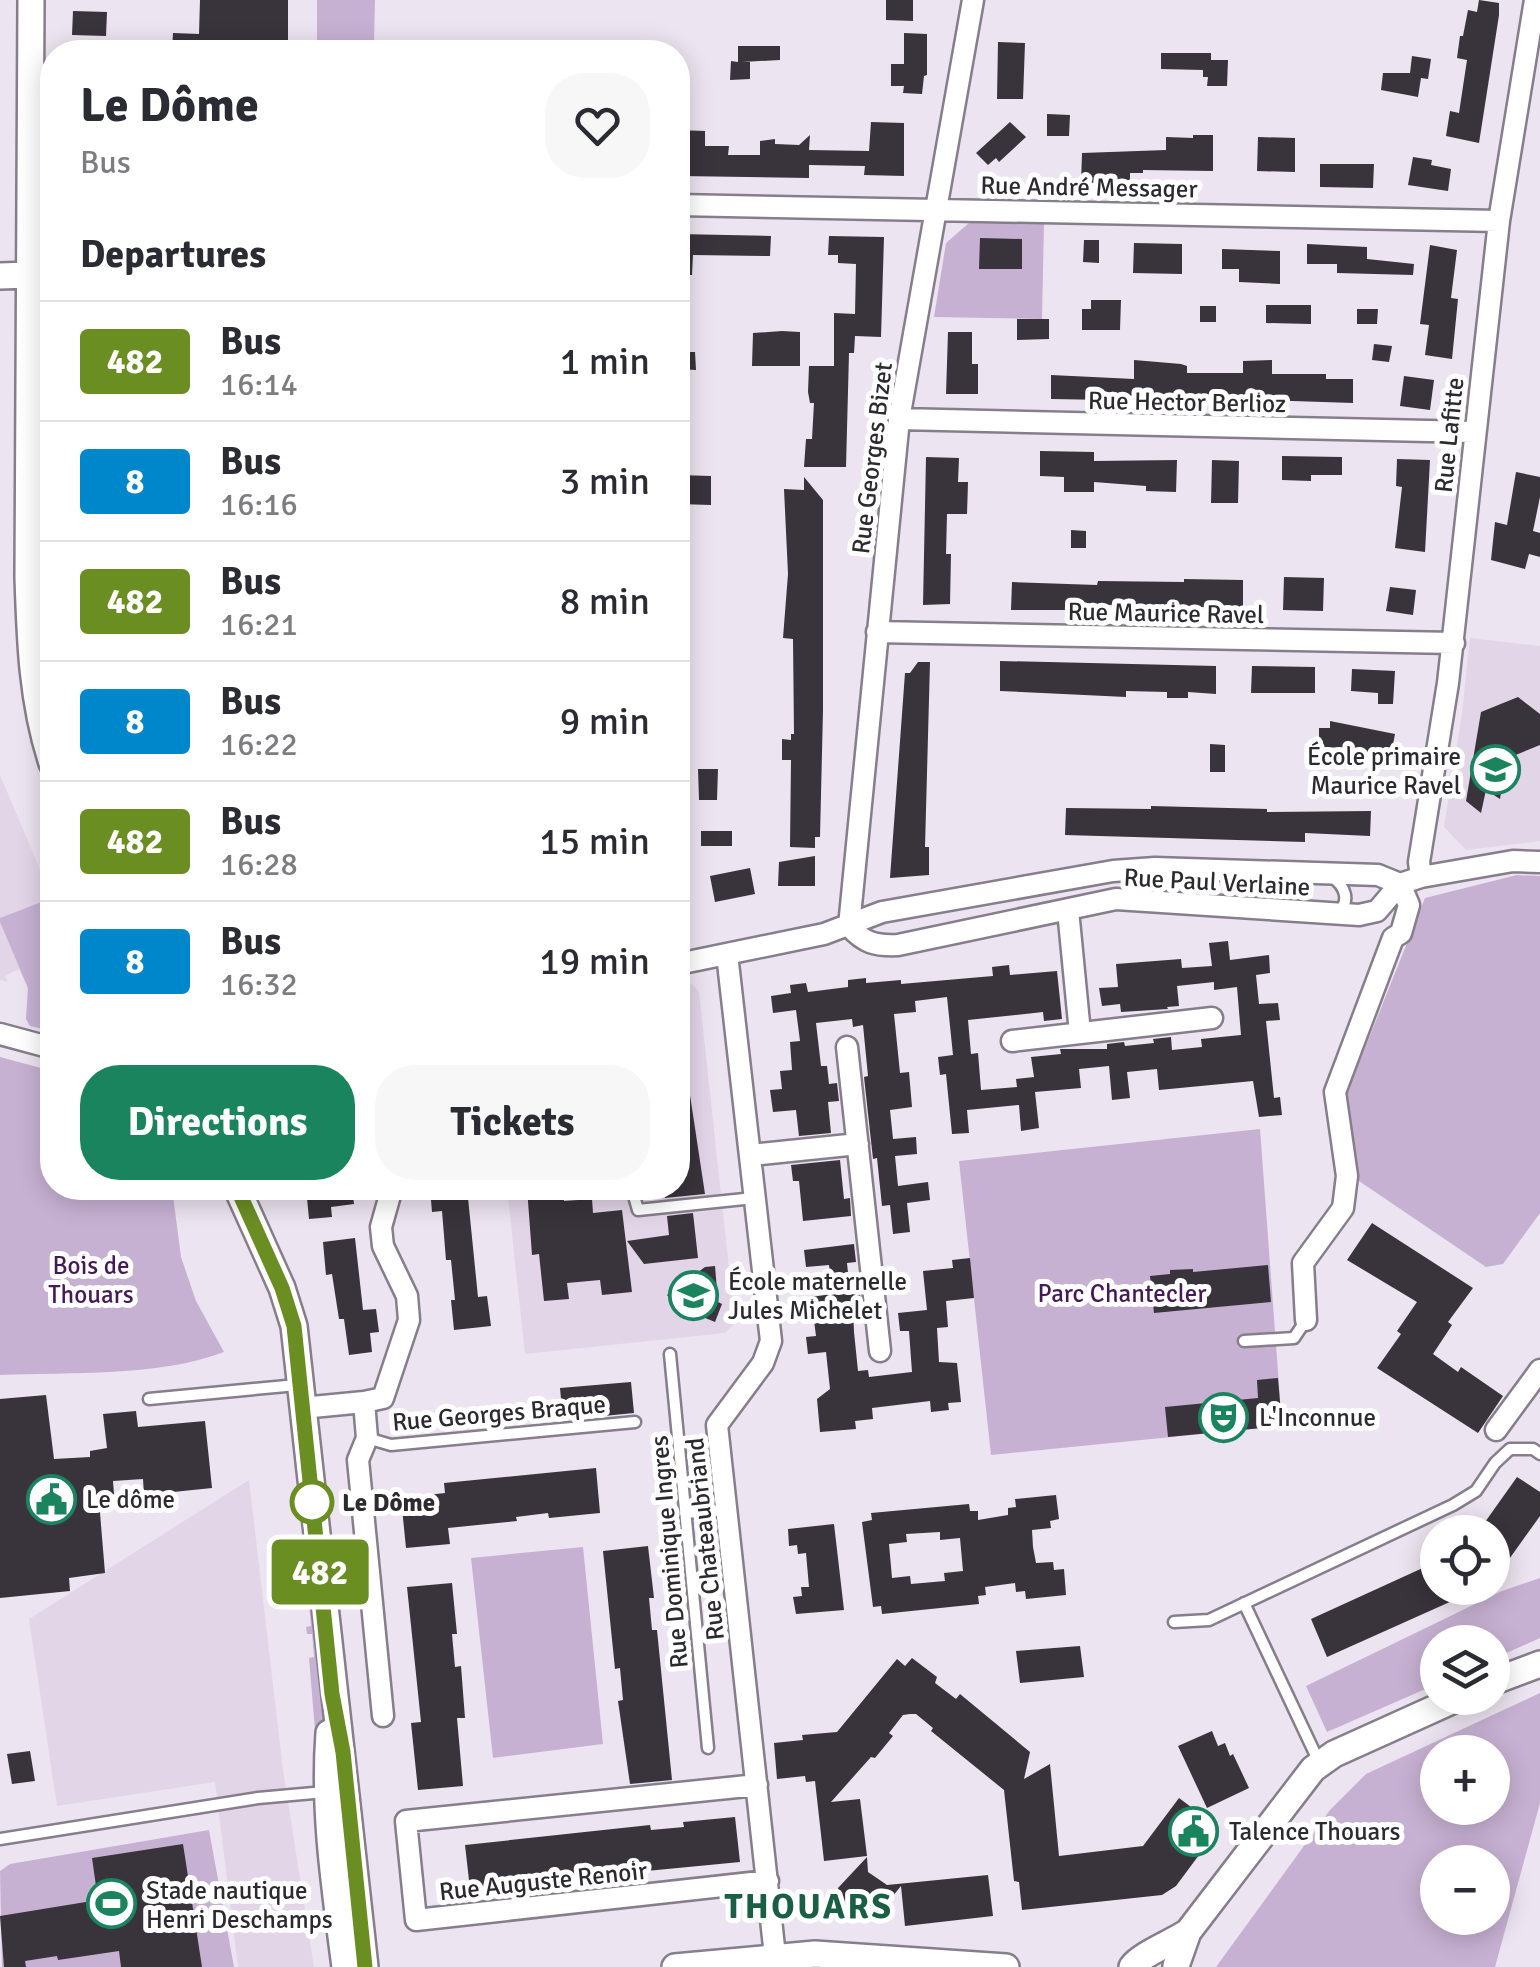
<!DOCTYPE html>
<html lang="en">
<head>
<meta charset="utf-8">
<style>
	:root { --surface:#fff; --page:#f7f7f7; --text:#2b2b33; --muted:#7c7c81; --line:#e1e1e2; --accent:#1a845f }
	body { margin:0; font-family:Signika,sans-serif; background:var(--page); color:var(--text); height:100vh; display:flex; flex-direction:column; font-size:38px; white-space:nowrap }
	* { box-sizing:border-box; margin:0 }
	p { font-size:32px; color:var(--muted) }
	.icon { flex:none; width:55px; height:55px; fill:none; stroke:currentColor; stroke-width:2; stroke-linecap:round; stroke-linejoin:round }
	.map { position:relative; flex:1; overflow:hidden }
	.details { position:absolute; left:40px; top:40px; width:650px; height:1160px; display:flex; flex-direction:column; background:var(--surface); border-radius:40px; box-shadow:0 5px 25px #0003 }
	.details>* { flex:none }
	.badge { padding:0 20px; border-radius:8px; font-size:35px; line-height:65px }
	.buttons { position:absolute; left:1420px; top:1515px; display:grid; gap:20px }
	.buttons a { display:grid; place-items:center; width:90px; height:90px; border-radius:50%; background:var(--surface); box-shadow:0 5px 25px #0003; font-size:50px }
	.map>.badge { position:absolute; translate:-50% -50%; box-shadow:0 0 0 5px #fff }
	h2 { padding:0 40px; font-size:38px; line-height:90px }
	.round { display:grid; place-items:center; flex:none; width:105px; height:105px; border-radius:40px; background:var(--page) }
	.head { display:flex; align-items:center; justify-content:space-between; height:170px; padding:0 40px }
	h1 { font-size:48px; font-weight:800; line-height:75px }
	.button { display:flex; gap:20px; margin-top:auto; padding:20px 40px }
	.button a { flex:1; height:115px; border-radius:40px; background:var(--accent); color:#fff; font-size:40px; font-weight:800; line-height:115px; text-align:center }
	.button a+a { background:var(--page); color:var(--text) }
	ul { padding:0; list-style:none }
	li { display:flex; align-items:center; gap:30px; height:120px; padding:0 40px; border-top:2px solid var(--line) }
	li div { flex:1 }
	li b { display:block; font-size:38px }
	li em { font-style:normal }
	li .badge { min-width:110px; font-weight:700; text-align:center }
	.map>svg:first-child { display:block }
	.built { fill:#e2d5e8 }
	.green { fill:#c7b1d3; fill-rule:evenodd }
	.building { fill:#39333c; fill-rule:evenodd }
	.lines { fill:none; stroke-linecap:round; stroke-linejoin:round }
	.service-casing { stroke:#867e8a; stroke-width:15 }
	.minor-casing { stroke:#867e8a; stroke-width:25 }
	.tertiary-casing { stroke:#867e8a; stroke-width:30 }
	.service { stroke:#fff; stroke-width:10 }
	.minor { stroke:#fff; stroke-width:20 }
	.tertiary { stroke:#fff; stroke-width:25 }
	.line-casing { stroke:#fff; stroke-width:22 }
	.line { stroke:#6b8e23; stroke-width:15 }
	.stop-dot { fill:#fff; stroke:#6b8e23; stroke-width:5 }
	.labels { text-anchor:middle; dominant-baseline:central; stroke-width:10; stroke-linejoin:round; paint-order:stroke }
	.street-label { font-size:25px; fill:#2d2a2f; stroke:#fff }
	.poi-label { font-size:25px; fill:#2d2a2f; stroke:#fff; text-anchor:start }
	.park-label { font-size:25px; fill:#451957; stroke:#fff }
	.stop-label { font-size:25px; font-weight:bold; fill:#2d2a2f; stroke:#fff; text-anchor:start }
	.district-label { font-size:35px; font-weight:bold; letter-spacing:2.5px; fill:#195e45; stroke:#fff }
</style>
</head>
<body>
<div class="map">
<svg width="1540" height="1967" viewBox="0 0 1540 1967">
	<rect width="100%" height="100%" fill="#ece4f0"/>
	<path class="built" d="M1470 638 1540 646V841L1466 850 1444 827 1462 713Z
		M0 775 52 898 28 988 19 969 5 976 8 982 0 980Z
		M692 984 699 992 735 1323 725 1333 525 1354 507 1188H678V987Z
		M249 1480 283 1770 314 1967H238L215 1782 57 1806 29 1619Z"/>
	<path class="green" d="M317 0H375L374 43 317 42Z
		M969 223 1044 224 1042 319 934 317 946 243Z
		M52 861V1031L30 1026 26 1019 28 988 0 922V918L52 898 41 873Z
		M1517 875 1540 876V1213L1503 1264 1486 1267 1356 1179 1347 1093 1425 898Z
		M0 1057 52 1071V1188H172L181 1257 196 1301 224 1352C159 1377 70 1372 0 1375Z
		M1260 1129 1282 1426 991 1455 959 1161Z
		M583 1547 603 1744 493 1758 471 1558Z
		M310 1574 322 1689 324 1744 316 1742 309 1658 314 1657 312 1634H307L306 1627 311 1626 309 1605 304 1604 303 1598 308 1597V1588H302L301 1575Z
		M1540 1578V1638L1493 1659 1492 1642H1438L1437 1684 1327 1732 1306 1686 1502 1591Z
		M1540 1693V1803L1495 1967H1216L1330 1810 1366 1774ZM1438 1752H1492V1808H1438ZM1438 1862H1492V1918H1438Z
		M209 1830 234 1967H2L0 1871 10 1864Z"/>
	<path class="building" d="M200 0H288V52L172 51 173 33 199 34Z
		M886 0H913V21L886 20Z
		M1479 0 1499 3V15L1479 143 1446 136 1450 111 1459 113 1467 60 1457 58 1460 36H1463L1468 10 1477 12Z
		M73 11 107 12 106 36 72 35Z
		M904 33 927 34V75L924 76 922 94 903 93 904 86H891V64H904Z
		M998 42 1025 43 1023 99H997Z
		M738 46H780V60L742 62H750V79L730 80 731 61 738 62Z
		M1161 53H1211V60H1228L1227 86H1207L1208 77H1203V70L1161 69Z
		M1412 56 1431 59 1428 79 1421 78 1418 97 1381 90 1383 73H1410Z
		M1047 114 1070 115 1069 136H1047Z
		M871 122 904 123V176L864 175 865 166 809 165V178L680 176 678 130 705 131V146H729L728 155H760V141L775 139V144L799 145 810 135 809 150 869 151Z
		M1010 122 1026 137 999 162 996 158 988 165 976 153Z
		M1193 135H1213V171L1143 170V173H1130V184L1081 183 1082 153 1166 150V137L1193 138Z
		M1258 137 1295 138V172L1257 171Z
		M1413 157 1432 160 1431 165 1451 169 1448 191 1408 185Z
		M1320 164H1374L1373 188 1320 187Z
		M678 234 771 236 770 256 693 255 692 275H678Z
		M829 236 884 237 881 337 855 336 854 353H849L846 467H804L806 439H812L814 403H810L808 392 809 366H834V313L855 314 856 264 838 263V255H828Z
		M980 238 1022 239V269H979Z
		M1084 240H1099V263L1083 262Z
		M1134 243 1182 244V274L1133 273Z
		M1307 244 1367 247V259L1414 264 1413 275 1337 273V264H1307Z
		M1430 245 1457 250 1451 298 1458 299 1452 359 1425 355 1429 325 1420 324Z
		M1222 249 1280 251V284L1239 282V269H1222Z
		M1091 300H1121L1120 330H1082V309H1091Z
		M1266 305H1311V324L1266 323Z
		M1200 306H1216V322H1200Z
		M1357 309H1378L1377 324H1357Z
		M1017 319H1049V339L1017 340Z
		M782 331 800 332V366H752L753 333Z
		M948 332H972V364H978V394H946Z
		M1374 344 1392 346 1389 362 1372 360Z
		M678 352H695L696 370 678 369Z
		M1134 360 1181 364 1187 366V373H1243V361L1272 360V374H1326V379H1353V403L1108 395V400L1051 399V375L1134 379Z
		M1404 376 1434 380 1430 410 1400 406Z
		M1040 451 1094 452V461L1177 460 1176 492 1146 491V486L1094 482V492H1064V477L1040 476Z
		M1282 456 1342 457V475H1311V481L1282 480Z
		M926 457 959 458 958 482H968L967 514H947L946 554H951L950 604 923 605Z
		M1397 459 1430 460 1425 552 1395 548 1402 487 1396 486Z
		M1212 460 1239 461 1238 503H1211Z
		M1516 472 1540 477V497L1533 531 1540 533V557L1529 554 1525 569 1491 560 1495 522 1507 525Z
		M678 475 711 476V505L678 504Z
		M804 477 823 500V710L820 837H815V848L790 847 791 760H782V739L791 740V734H794L793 639 783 638 788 574 784 489 804 490Z
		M1071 530 1086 531V548H1071Z
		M1284 577 1324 578 1323 611 1283 610Z
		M1184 579 1243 580V608L1071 604V610H1011L1012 582 1097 585 1098 581 1184 582Z
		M1390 587 1416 590 1413 615 1386 611Z
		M1000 661 1216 666V694L1188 692V698H1167V692L1126 691V697L1000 691Z
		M918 662H930L925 847H929V875L890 878 905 673H910Z
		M1252 666 1315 667V693H1251Z
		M1352 669 1395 671 1393 704H1378V693L1351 691Z
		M1518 697 1540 714V745L1506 759 1500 799 1486 790 1481 813 1466 801 1481 712Z
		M1330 721 1395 734 1389 766 1351 759 1353 748 1319 747V728H1330Z
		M1210 744 1225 745V772H1210Z
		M698 769H718L717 800H699Z
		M1151 806 1267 809V812L1371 811 1370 836 1305 833V842L1065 835 1066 808 1151 809Z
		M701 831H732V846H701Z
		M815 856V886H778L779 862Z
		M750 868 755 894 715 902 710 876Z
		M1228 941 1230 960 1269 955 1270 973 1256 975 1259 1004 1278 1003 1280 1020 1266 1021 1274 1098 1280 1097 1282 1115 1259 1117 1253 1081 1159 1090 1157 1069 1127 1072 1130 1098 1112 1100 1109 1066 1079 1069 1081 1088 1035 1092 1039 1128 1021 1131 1019 1105 967 1110 969 1133 952 1134 946 1074 940 1075 938 1057 953 1055 947 997 915 1001 916 1012 894 1014 900 1073 909 1072 912 1107 890 1110 893 1139 916 1137 917 1154 895 1156 898 1186 928 1182 930 1200 907 1203 910 1232 893 1234 890 1205 882 1206 877 1158 873 1159 864 1077 868 1076 863 1025 853 1027 852 1019 816 1023 821 1066H827L829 1084 837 1083 839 1101 828 1102 831 1133 799 1136 796 1110 773 1112 770 1090 782 1089 780 1071 792 1070 790 1042 800 1041 796 1010 773 1013 771 996 791 993 790 985 806 983 808 992 848 987V980L866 978V983L901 980V984L993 976 992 967 1009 965 1010 975 1057 971 1062 1019 1044 1021 1043 1012 968 1020 971 1054 978 1053 981 1090 1017 1087 1016 1079 1034 1077 1031 1057 1061 1054 1060 1049H1107V1044L1124 1042 1125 1046 1154 1043 1153 1039 1171 1037 1172 1050 1202 1047 1201 1039 1241 1035 1237 987 1214 990V982L1177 986 1179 1006 1167 1007 1168 1009 1121 1012 1120 1004 1102 1006 1099 988 1118 987 1116 964 1181 959 1182 968 1212 966 1209 943Z
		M688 1082 705 1194 665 1198 664 1188H678V1083Z
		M840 1160 844 1199 850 1198 851 1216 803 1221 799 1181H793L791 1165Z
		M306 1188H352L354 1204 331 1207 332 1217 309 1219Z
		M430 1188H467L478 1297 487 1296 491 1326 454 1330 451 1300H455L451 1260H446L442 1211 432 1212Z
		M527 1188H555V1192L563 1191 564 1201 592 1199 593 1213 622 1210 632 1292 602 1295 600 1280 567 1283 569 1299 544 1301 539 1254 532 1255Z
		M693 1213 698 1258 644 1264 627 1241 669 1235 667 1216Z
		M1372 1223 1473 1288 1448 1322 1452 1325 1433 1354 1458 1372 1461 1367 1503 1396 1478 1433 1377 1368 1401 1334 1397 1331 1417 1302 1347 1260Z
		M355 1238 363 1310 376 1309 379 1332 370 1333 372 1352 349 1355 344 1319H339L332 1274 326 1275 323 1242Z
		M854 1244 856 1262 847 1263 850 1292H860L861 1309H853L854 1332 858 1371 868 1370 869 1377 912 1372 909 1331H900L898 1313 927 1310 923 1271 953 1268 952 1260 970 1258 974 1298 946 1301 948 1327 937 1328 939 1362 957 1363 961 1402 948 1403 949 1410 931 1412 930 1401 872 1408 873 1419 855 1421 856 1429 820 1432 817 1399 830 1389 826 1352 808 1354 806 1337 816 1336 811 1297 832 1294 829 1265 806 1267 804 1250Z
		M1268 1265 1271 1302 1154 1313 1150 1276 1170 1274V1270L1193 1269V1272Z
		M715 1266 718 1302 722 1304 715 1322 681 1308 678 1310 667 1295 705 1267Z
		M1278 1378 1282 1426 1168 1437 1165 1407 1258 1398 1257 1380Z
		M631 1382 634 1413 563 1420 560 1388Z
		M46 1395 54 1459 90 1457V1451L107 1448 103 1414 136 1411 138 1427 205 1421 212 1488 144 1495 143 1479 113 1481 114 1494 103 1496 100 1513 105 1573 69 1578 70 1591 0 1598V1399Z
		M596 1468 600 1513 549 1518 548 1513 516 1517 517 1521 448 1528 450 1544 406 1548 401 1498 445 1493 444 1483Z
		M1517 1477 1540 1492V1516L1492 1583V1532H1478Z
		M1056 1495 1059 1519 1050 1521 1051 1528 1032 1530 1033 1547 1036 1563 1053 1562 1054 1570 1064 1569 1066 1595 1026 1599 1025 1591 1016 1592 1015 1583 985 1587 986 1595 978 1596 979 1604 882 1614 881 1606 873 1607 862 1522 872 1520 871 1513 969 1504 970 1511H978V1520L1008 1515V1508L1016 1507 1015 1499ZM940 1532V1540L960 1538 963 1571 944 1573 945 1581 911 1584 910 1576 892 1578 889 1544 907 1542 906 1534Z
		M834 1524 844 1610 796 1614 793 1597 802 1596 801 1587H809L806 1553 798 1554 797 1545 789 1546 788 1529Z
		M648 1546 654 1598H649L652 1630H657L672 1780 630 1784 618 1701 623 1700 620 1668 615 1669 603 1551Z
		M1438 1561V1590L1439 1588H1481L1327 1657 1311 1619Z
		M452 1583 457 1634H452L455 1667 461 1666 465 1718H457L463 1786 418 1790 411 1723 421 1722 407 1587Z
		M1080 1646 1084 1677 1020 1683 1016 1651Z
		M912 1658 937 1677 935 1683 956 1699 960 1694 1030 1752 1024 1779 1050 1764 1059 1856 1143 1846 1179 1798 1219 1828 1176 1886 1162 1895 1022 1910 1019 1882 1014 1881 1004 1790 931 1731 933 1728 916 1714H910L903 1715 889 1733 893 1736 875 1758 871 1757 831 1802 860 1799 867 1856 824 1861 815 1781 806 1782 805 1776 777 1779 774 1743 803 1740 802 1735 837 1732 897 1659 905 1666Z
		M1212 1731 1218 1746 1225 1743 1230 1756 1233 1754 1249 1788 1207 1808 1178 1746Z
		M30 1751 35 1781 12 1784 7 1754Z
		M735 1817 740 1862 553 1880V1876L521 1879V1884L470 1889 465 1845 650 1825 651 1830 684 1827 683 1822Z
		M183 1844 202 1967H121L119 1951 58 1960 57 1956 25 1961 26 1967H4L0 1916 98 1900 92 1858Z
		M867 1857 868 1872 887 1885 988 1875 993 1916 905 1926 901 1886 875 1918 858 1919 842 1905 838 1888Z"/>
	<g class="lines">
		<defs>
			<path id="service" d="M30 365H52
				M1332 877C1345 886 1351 901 1338 912
				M627 1188 634 1196 638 1210 754 1198
				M1244 1341 1294 1338 1306 1320
				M670 1354 708 1748
				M149 1399 297 1385
				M367 1438 391 1445 635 1422
				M685 1513 726 1510
				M1244 1603 1319 1762
				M1174 1622 1209 1620 1453 1505 1476 1491 1495 1463 1510 1449H1533L1540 1454
				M0 1839 258 1798 325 1792"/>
			<path id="minor" d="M29 194H52
				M678 205 1499 221
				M899 419 1474 432
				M877 632 1454 643
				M1421 877 1419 862 1448 683 1499 221 1535 0
				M1068 910 1080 1033
				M849 926 899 419 973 0
				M849 926C864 943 875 946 898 945L1116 899 1359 915 1377 911 1400 884 1421 877 1513 861 1540 862
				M727 954 771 1341 763 1363 717 1425 775 1956
				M678 964 824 934 882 912 1113 871 1155 868 1378 875 1400 884
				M0 1034 52 1048
				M1012 1041 1212 1018
				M847 1047 880 1351
				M751 1155 858 1144
				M1306 1320 1303 1263 1343 1208 1347 1176 1335 1092 1393 938 1401 933 1409 905 1400 884
				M364 1402 383 1398 409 1320 407 1296 383 1246 381 1227 392 1188
				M302 1408 364 1402 367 1438 358 1460 383 1716
				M1496 1430 1540 1370
				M757 1785 406 1821 416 1920 768 1881"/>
			<path id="tertiary" d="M31 0 28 577C30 641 32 702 52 763
				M0 276 29 275
				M237 1188 282 1288 294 1326 365 1967
				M1492 1682 1540 1664
				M329 1733C323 1812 335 1889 345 1967
				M1176 1966 1188 1932 1313 1769 1334 1754 1458 1698
				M675 1967 815 1954 1006 1967
				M1132 1967C1140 1955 1173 1942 1188 1932"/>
		</defs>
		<use href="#service" class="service-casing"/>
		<use href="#minor" class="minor-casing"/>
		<use href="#tertiary" class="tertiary-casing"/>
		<use href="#service" class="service"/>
		<use href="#minor" class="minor"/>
		<use href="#tertiary" class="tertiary"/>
	</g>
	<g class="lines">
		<defs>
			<path id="line" d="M237 1188 282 1288 294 1326 332 1694 343 1752 365 1967"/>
		</defs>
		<use href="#line" class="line-casing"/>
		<use href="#line" class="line"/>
	</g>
	<defs>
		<symbol id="school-ring" viewBox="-11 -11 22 22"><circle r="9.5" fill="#fff" stroke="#1a845f" stroke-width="1.5"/><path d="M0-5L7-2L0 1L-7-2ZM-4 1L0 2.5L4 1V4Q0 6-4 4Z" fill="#1a845f"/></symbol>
		<symbol id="theatre-ring" viewBox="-11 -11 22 22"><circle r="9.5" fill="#fff" stroke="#1a845f" stroke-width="1.5"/><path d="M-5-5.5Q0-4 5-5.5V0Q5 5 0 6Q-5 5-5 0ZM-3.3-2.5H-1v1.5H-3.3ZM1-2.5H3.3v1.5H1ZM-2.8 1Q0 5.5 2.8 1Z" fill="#1a845f"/></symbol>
		<symbol id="civic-ring" viewBox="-11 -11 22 22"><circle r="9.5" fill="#fff" stroke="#1a845f" stroke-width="1.5"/><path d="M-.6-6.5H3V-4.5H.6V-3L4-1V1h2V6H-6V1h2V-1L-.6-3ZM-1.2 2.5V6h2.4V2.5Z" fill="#1a845f"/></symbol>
		<symbol id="stadium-ring" viewBox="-11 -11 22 22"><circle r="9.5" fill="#fff" stroke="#1a845f" stroke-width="1.5"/><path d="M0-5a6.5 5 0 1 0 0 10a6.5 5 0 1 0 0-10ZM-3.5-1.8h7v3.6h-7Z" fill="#1a845f"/></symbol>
	</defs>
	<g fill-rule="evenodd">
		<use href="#school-ring" x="1468" y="742" width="55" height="55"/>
		<use href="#school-ring" x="666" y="1268" width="55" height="55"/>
		<use href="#theatre-ring" x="1196" y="1390" width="55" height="55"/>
		<use href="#civic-ring" x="24" y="1472" width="55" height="55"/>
		<use href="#civic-ring" x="1166" y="1804" width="55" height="55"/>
		<use href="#stadium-ring" x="84" y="1876" width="55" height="55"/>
	</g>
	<circle class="stop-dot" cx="312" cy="1502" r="20"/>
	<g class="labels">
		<g class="street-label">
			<text transform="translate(1089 187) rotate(1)">Rue André Messager</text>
			<text transform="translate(1187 402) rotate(1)">Rue Hector Berlioz</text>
			<text transform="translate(1449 435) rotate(-84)">Rue Lafitte</text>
			<text transform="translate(872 458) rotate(-83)">Rue Georges Bizet</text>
			<text transform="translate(1166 613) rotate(1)">Rue Maurice Ravel</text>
			<text transform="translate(1217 882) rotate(3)">Rue Paul Verlaine</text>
			<text transform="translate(499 1413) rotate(-5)">Rue Georges Braque</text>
			<text transform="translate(705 1539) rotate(-96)">Rue Chateaubriand</text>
			<text transform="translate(669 1552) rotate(-95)">Rue Dominique Ingres</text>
			<text transform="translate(543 1881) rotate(-6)">Rue Auguste Renoir</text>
		</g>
		<g class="poi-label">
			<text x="1461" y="756" text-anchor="end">École primaire<tspan x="1461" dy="29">Maurice Ravel</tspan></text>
			<text x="728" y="1281">École maternelle<tspan x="728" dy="29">Jules Michelet</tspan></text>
			<text x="1259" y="1417">L'Inconnue</text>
			<text x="86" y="1499">Le dôme</text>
			<text x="1229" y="1831">Talence Thouars</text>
			<text x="146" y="1890">Stade nautique<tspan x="146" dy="29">Henri Deschamps</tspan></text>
		</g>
		<g class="park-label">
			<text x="91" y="1265">Bois de<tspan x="91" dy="29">Thouars</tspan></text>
			<text x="1122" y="1293">Parc Chantecler</text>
		</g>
		<g class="stop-label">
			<text x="342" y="1502">Le Dôme</text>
		</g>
		<g class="district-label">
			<text x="809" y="1906">THOUARS</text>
		</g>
	</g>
</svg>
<div class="buttons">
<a><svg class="icon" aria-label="locate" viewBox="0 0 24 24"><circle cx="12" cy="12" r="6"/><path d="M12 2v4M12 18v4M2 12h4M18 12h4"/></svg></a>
<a><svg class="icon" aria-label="layers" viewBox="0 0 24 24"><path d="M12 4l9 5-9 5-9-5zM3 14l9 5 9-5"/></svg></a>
<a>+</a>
<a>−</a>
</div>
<b class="badge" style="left:320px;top:1572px;background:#6b8e23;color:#fff">482</b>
<section class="details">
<div class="head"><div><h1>Le Dôme</h1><p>Bus</p></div><a class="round"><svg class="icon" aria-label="heart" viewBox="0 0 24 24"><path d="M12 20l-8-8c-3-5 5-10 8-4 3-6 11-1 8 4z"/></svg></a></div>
<h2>Departures</h2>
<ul>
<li><span class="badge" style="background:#6b8e23;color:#fff">482</span><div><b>Bus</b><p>16:14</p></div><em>1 min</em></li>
<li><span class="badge" style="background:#0086cb;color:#fff">8</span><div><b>Bus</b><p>16:16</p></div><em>3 min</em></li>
<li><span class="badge" style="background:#6b8e23;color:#fff">482</span><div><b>Bus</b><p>16:21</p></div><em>8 min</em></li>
<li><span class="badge" style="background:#0086cb;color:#fff">8</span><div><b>Bus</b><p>16:22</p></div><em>9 min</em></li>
<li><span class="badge" style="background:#6b8e23;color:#fff">482</span><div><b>Bus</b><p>16:28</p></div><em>15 min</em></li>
<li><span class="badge" style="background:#0086cb;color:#fff">8</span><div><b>Bus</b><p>16:32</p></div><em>19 min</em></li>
</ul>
<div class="button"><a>Directions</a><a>Tickets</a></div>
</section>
</div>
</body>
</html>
